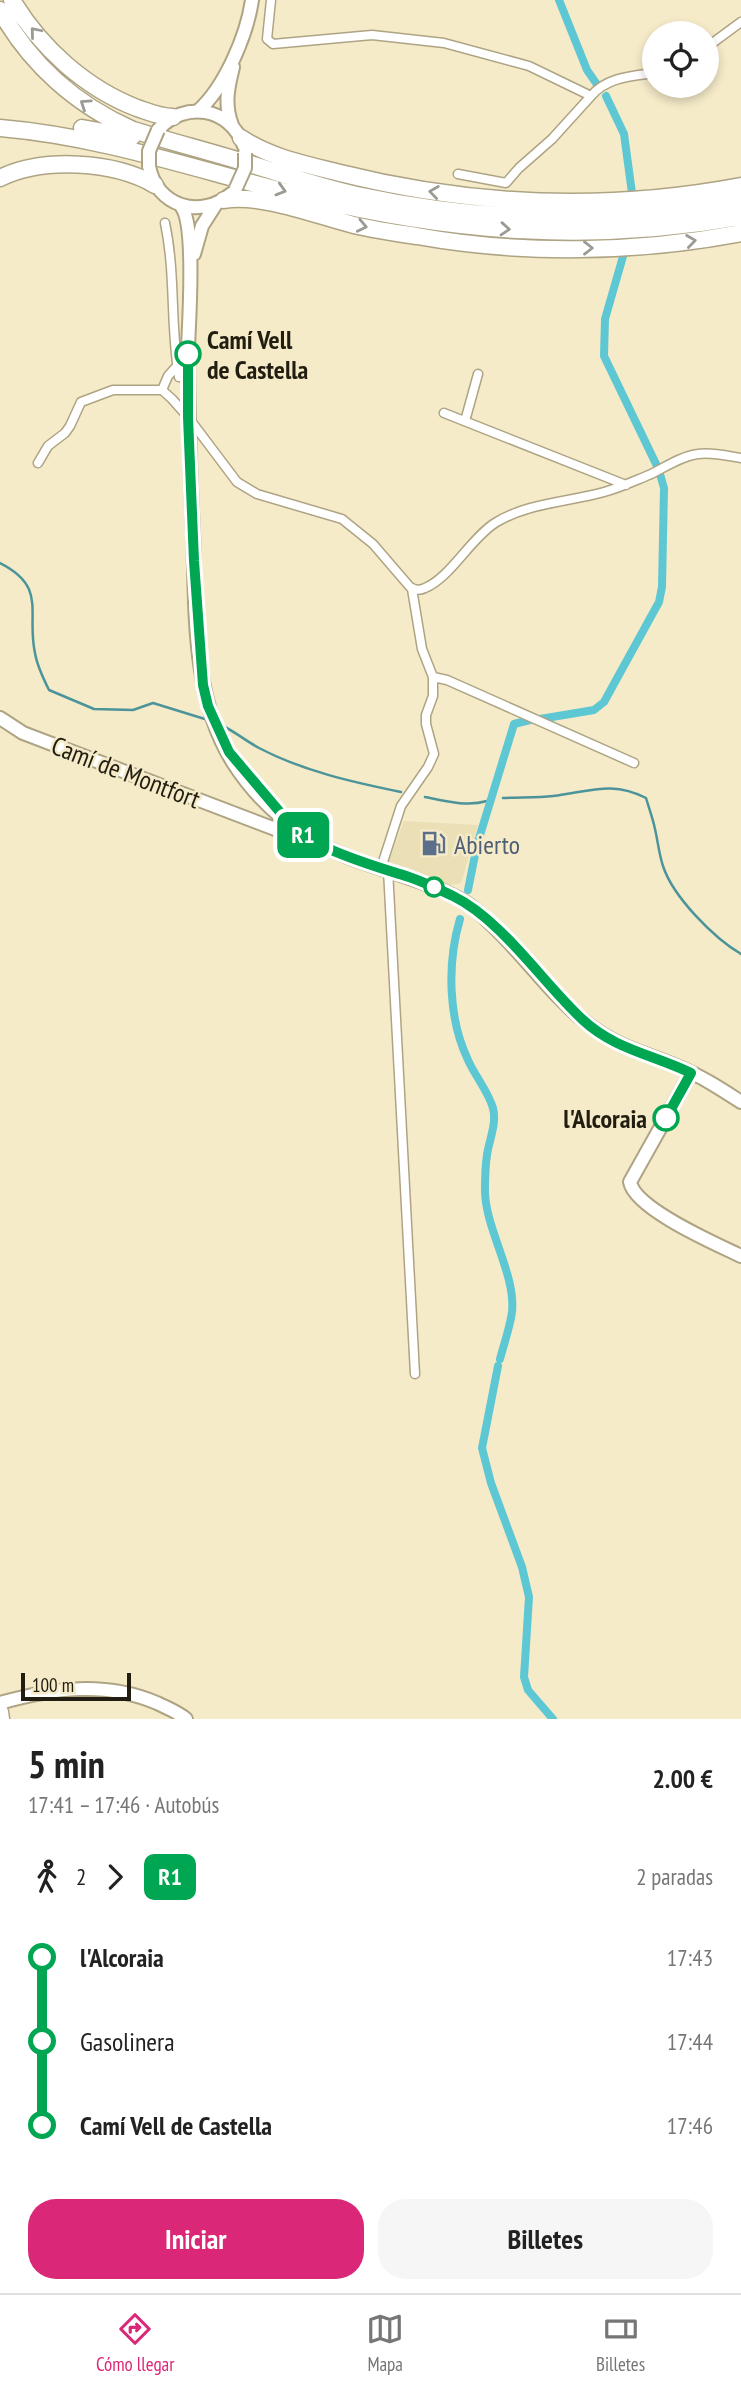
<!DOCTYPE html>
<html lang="es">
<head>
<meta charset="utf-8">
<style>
	:root { --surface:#fff; --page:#f6f6f6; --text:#222; --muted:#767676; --line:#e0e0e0; --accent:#db2777 }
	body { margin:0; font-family:"PT Sans Narrow",sans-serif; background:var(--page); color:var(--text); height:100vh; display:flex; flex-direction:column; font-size:26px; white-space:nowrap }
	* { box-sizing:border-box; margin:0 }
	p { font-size:23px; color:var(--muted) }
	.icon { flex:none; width:38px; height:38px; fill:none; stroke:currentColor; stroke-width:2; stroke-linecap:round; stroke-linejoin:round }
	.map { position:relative; height:1719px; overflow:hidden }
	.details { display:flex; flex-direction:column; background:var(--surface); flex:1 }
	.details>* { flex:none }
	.badge { padding:0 14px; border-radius:10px; font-size:24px; line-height:46px }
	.controls { position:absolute; left:642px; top:21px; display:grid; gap:14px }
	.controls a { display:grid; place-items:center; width:77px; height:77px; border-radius:50%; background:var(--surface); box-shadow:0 4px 10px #0003; font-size:35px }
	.scale { position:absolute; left:21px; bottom:18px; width:110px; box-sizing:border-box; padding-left:7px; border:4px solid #211e11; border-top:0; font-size:19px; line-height:24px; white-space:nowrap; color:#211e11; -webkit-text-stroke:5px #f5ebc9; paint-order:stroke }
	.map>.badge { position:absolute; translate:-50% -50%; box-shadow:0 0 0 4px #fff }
	.legs { display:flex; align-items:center; gap:10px; height:77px; padding:0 28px; font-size:23px }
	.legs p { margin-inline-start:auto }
	.headline { display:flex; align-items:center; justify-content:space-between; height:119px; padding:0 28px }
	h1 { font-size:38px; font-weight:700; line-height:52px }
	.cta { display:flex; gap:14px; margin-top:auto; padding:14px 28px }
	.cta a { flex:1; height:80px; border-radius:28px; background:var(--accent); color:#fff; font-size:28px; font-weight:700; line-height:80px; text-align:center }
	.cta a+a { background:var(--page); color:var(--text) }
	ul { padding:0 28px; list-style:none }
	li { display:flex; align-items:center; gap:24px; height:84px; font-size:26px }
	li i { display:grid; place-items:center; width:10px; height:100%; margin:0 9px; background:currentColor }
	li i::after { content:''; width:18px; height:18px; margin:-9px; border:5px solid; border-radius:50%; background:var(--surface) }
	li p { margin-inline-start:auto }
	li:first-child i { background:linear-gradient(#0000 50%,currentColor 0) }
	li:last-child i { background:linear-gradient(currentColor 50%,#0000 0) }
	.tab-bar { display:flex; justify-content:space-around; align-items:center; height:98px; border-top:2px solid var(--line); background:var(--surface); font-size:19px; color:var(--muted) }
	.tab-bar a { display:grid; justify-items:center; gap:4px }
	.tab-bar .active { color:var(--accent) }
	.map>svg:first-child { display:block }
	.built { fill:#ebdfb6 }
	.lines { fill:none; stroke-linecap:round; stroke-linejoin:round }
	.stream { stroke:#4c949a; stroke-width:2.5 }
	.canal { stroke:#5ec7d4; stroke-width:8 }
	.street-casing { stroke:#aea484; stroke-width:11 }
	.secondary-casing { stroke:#aea484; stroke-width:16 }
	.highway-casing { stroke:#aea484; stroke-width:19 }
	.street { stroke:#fff; stroke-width:8 }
	.secondary { stroke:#fff; stroke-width:12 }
	.highway { stroke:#fff; stroke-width:16 }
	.secondary-bridge-casing { stroke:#aea484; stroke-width:16; stroke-linecap:butt }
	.secondary-bridge { stroke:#fff; stroke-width:12 }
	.oneway { stroke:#9b9a94 }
	.line-1-casing { stroke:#fff; stroke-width:16 }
	.line-1 { stroke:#00a651; stroke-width:10 }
	.stop-1-dot { fill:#fff; stroke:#00a651; stroke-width:3.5 }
	.labels { text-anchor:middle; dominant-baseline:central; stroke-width:5; stroke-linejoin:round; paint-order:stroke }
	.stop-label { font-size:26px; font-weight:bold; fill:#211e11; stroke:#f5ebc9; text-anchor:start }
	.street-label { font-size:26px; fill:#211e11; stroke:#f5ebc9 }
	.service-label { font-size:26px; fill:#4e5e75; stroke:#f5ebc9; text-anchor:start }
</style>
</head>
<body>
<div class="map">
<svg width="741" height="1719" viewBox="0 0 741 1719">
	<rect width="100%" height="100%" fill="#f5ebc9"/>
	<path class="built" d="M404 821 478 825 461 883 445 886 388 863Z"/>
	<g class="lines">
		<path class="stream" d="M0 563C48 587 26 613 35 653 37 666 43 678 49 690L94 709 133 710 153 703 208 720
			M221 725C234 731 246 741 259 748 303 771 352 782 401 792
			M425 797C445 801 467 807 487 801
			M503 798C519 797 537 798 553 796 588 792 612 780 646 798 649 808 653 819 655 829 658 842 659 854 663 866 673 897 714 938 741 954"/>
		<path class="canal" d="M559 0 587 70 596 83
			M606 96 624 134 632 193
			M624 253 605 319 604 356 657 466
			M540 719 594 710 604 702 659 602 662 587 664 488 660 474
			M468 890 477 845 514 724 534 719
			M460 919C447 963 448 1018 468 1060 475 1076 488 1091 493 1108 497 1124 489 1140 487 1155 485 1167 485 1180 485 1192 486 1230 516 1275 512 1312 510 1327 504 1344 500 1359
			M498 1366 482 1448 491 1483 522 1567 529 1597 524 1677 528 1690 553 1719"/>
		<defs>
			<path id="street" d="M271 0 267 39 273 44 372 35 444 43 529 66 591 96C607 77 632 76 654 73
				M707 47 741 22
				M458 174 506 183 519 168 552 139 591 96
				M165 223C176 275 170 326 179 377
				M162 390 168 376 177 366
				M444 413 626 485
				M465 421 478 374
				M38 463 48 446 65 433 70 426 81 402 113 390H162L172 399 188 417 237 482 257 494 342 519 373 544 410 587C415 590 419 591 425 588 450 578 470 539 495 523 527 503 568 502 604 492 619 488 634 481 649 475 664 468 681 456 698 454 712 452 728 456 741 458
				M433 677 447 680 634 763
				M381 868 401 806 428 767 434 754 426 724V715L433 696V677L422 649 412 589
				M388 870 415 1374"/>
			<path id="secondary" d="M198 111C225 87 247 35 252 0
				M232 125C224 105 228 87 233 67
				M158 130C184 100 230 107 244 146
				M149 166C156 206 200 220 231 194
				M181 206C196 224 189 320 188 347 188 409 190 470 193 532 196 609 191 697 234 764 261 806 302 839 348 857 387 872 428 881 465 902 475 908 484 917 492 925 524 955 554 998 588 1024 619 1048 644 1052 679 1067 701 1076 721 1089 741 1102
				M194 254 202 226 216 204
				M0 718 23 733 304 840
				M691 1073 630 1182C635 1209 716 1244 741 1256
				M0 1703C53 1688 105 1681 157 1703 167 1708 178 1712 186 1719"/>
			<path id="highway" d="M12 0C40 47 85 88 137 108 149 112 160 117 173 117
				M0 10C30 64 76 105 133 130 172 142 211 152 250 164 285 175 320 187 357 195 483 222 614 225 741 202
				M0 128C107 137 206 173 310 198 455 233 593 243 741 217
				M82 128 132 137
				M241 138C271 158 305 164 340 173 472 206 608 211 741 186
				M0 178C43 157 114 161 155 185
				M224 200C260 193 318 216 354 225 375 230 396 233 417 236 523 255 635 253 741 233
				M0 1712 1 1719"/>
		</defs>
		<use href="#street" class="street-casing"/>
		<use href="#secondary" class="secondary-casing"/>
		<use href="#highway" class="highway-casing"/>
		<use href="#street" class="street"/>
		<use href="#secondary" class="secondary"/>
		<use href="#highway" class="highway"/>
		<defs>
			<path id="secondary-bridge" d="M149 166V151L158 130
				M236 188 245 168V153"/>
		</defs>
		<use href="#secondary-bridge" class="secondary-bridge-casing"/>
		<use href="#secondary-bridge" class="secondary-bridge"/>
	</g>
	<defs><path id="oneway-chevron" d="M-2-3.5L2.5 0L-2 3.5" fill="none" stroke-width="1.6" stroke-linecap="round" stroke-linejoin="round" transform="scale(1.75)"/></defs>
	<g class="oneway">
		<use href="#oneway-chevron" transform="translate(35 32) rotate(-130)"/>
		<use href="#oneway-chevron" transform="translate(85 104) rotate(-146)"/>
		<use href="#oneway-chevron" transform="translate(281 190) rotate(16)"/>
		<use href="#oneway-chevron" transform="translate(434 192) rotate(-172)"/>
		<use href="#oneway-chevron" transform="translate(362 226) rotate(12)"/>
		<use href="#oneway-chevron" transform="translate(505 229) rotate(4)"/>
		<use href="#oneway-chevron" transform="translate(691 241) rotate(-8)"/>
		<use href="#oneway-chevron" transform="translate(588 248)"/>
	</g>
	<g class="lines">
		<defs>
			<path id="line-1" d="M188 354V417L194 561 203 685 208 706 229 752 279 811C291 843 378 867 409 877 424 882 438 889 453 896 502 920 542 982 583 1020 614 1049 654 1055 691 1073L666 1118"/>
		</defs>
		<use href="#line-1" class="line-1-casing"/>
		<use href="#line-1" class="line-1"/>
	</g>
	<defs>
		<symbol id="fuel-bare" viewBox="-9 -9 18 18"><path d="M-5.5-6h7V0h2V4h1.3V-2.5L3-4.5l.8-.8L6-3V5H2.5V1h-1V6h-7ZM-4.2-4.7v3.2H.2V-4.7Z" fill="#5c6f8a" stroke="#f5ebc9" stroke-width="2.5" paint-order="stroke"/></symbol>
	</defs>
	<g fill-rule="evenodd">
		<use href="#fuel-bare" x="416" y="826" width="35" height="35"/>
	</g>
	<g class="stop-1-dot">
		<circle cx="188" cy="354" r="12"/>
		<circle cx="434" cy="887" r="9"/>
		<circle cx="666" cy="1118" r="12"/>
	</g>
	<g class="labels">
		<g class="stop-label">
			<text x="207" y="339">Camí Vell<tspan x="207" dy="30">de Castella</tspan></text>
			<text x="647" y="1118" text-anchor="end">l'Alcoraia</text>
		</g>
		<g class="street-label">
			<text transform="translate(126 772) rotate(21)">Camí de Montfort</text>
		</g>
		<g class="service-label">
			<text x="454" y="844">Abierto</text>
		</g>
	</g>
</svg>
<div class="controls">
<a><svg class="icon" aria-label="locate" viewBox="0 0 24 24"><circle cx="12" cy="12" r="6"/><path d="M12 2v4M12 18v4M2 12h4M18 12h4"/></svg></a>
</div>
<div class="scale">100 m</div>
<b class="badge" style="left:303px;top:835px;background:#00a651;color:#fff">R1</b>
</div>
<section class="details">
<div class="headline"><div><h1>5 min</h1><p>17:41 – 17:46 · Autobús</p></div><b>2.00 €</b></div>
<div class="legs"><svg class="icon" aria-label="walk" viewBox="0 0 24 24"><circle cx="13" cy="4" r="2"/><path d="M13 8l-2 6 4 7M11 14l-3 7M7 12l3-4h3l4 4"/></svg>2<svg class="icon" aria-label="forward" viewBox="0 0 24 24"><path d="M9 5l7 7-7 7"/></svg><b class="badge" style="background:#00a651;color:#fff">R1</b><p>2 paradas</p></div>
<ul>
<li><i style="color:#00a651"></i><b>l'Alcoraia</b><p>17:43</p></li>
<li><i style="color:#00a651"></i><span>Gasolinera</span><p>17:44</p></li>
<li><i style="color:#00a651"></i><b>Camí Vell de Castella</b><p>17:46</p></li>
</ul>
<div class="cta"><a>Iniciar</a><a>Billetes</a></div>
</section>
<nav class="tab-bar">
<a class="active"><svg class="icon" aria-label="directions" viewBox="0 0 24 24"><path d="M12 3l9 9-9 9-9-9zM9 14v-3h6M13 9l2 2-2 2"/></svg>Cómo llegar</a>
<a><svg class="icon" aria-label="map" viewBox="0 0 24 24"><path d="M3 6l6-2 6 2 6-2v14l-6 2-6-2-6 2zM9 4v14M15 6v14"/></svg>Mapa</a>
<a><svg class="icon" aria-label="tickets" viewBox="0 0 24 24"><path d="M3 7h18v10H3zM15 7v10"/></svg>Billetes</a>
</nav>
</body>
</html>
